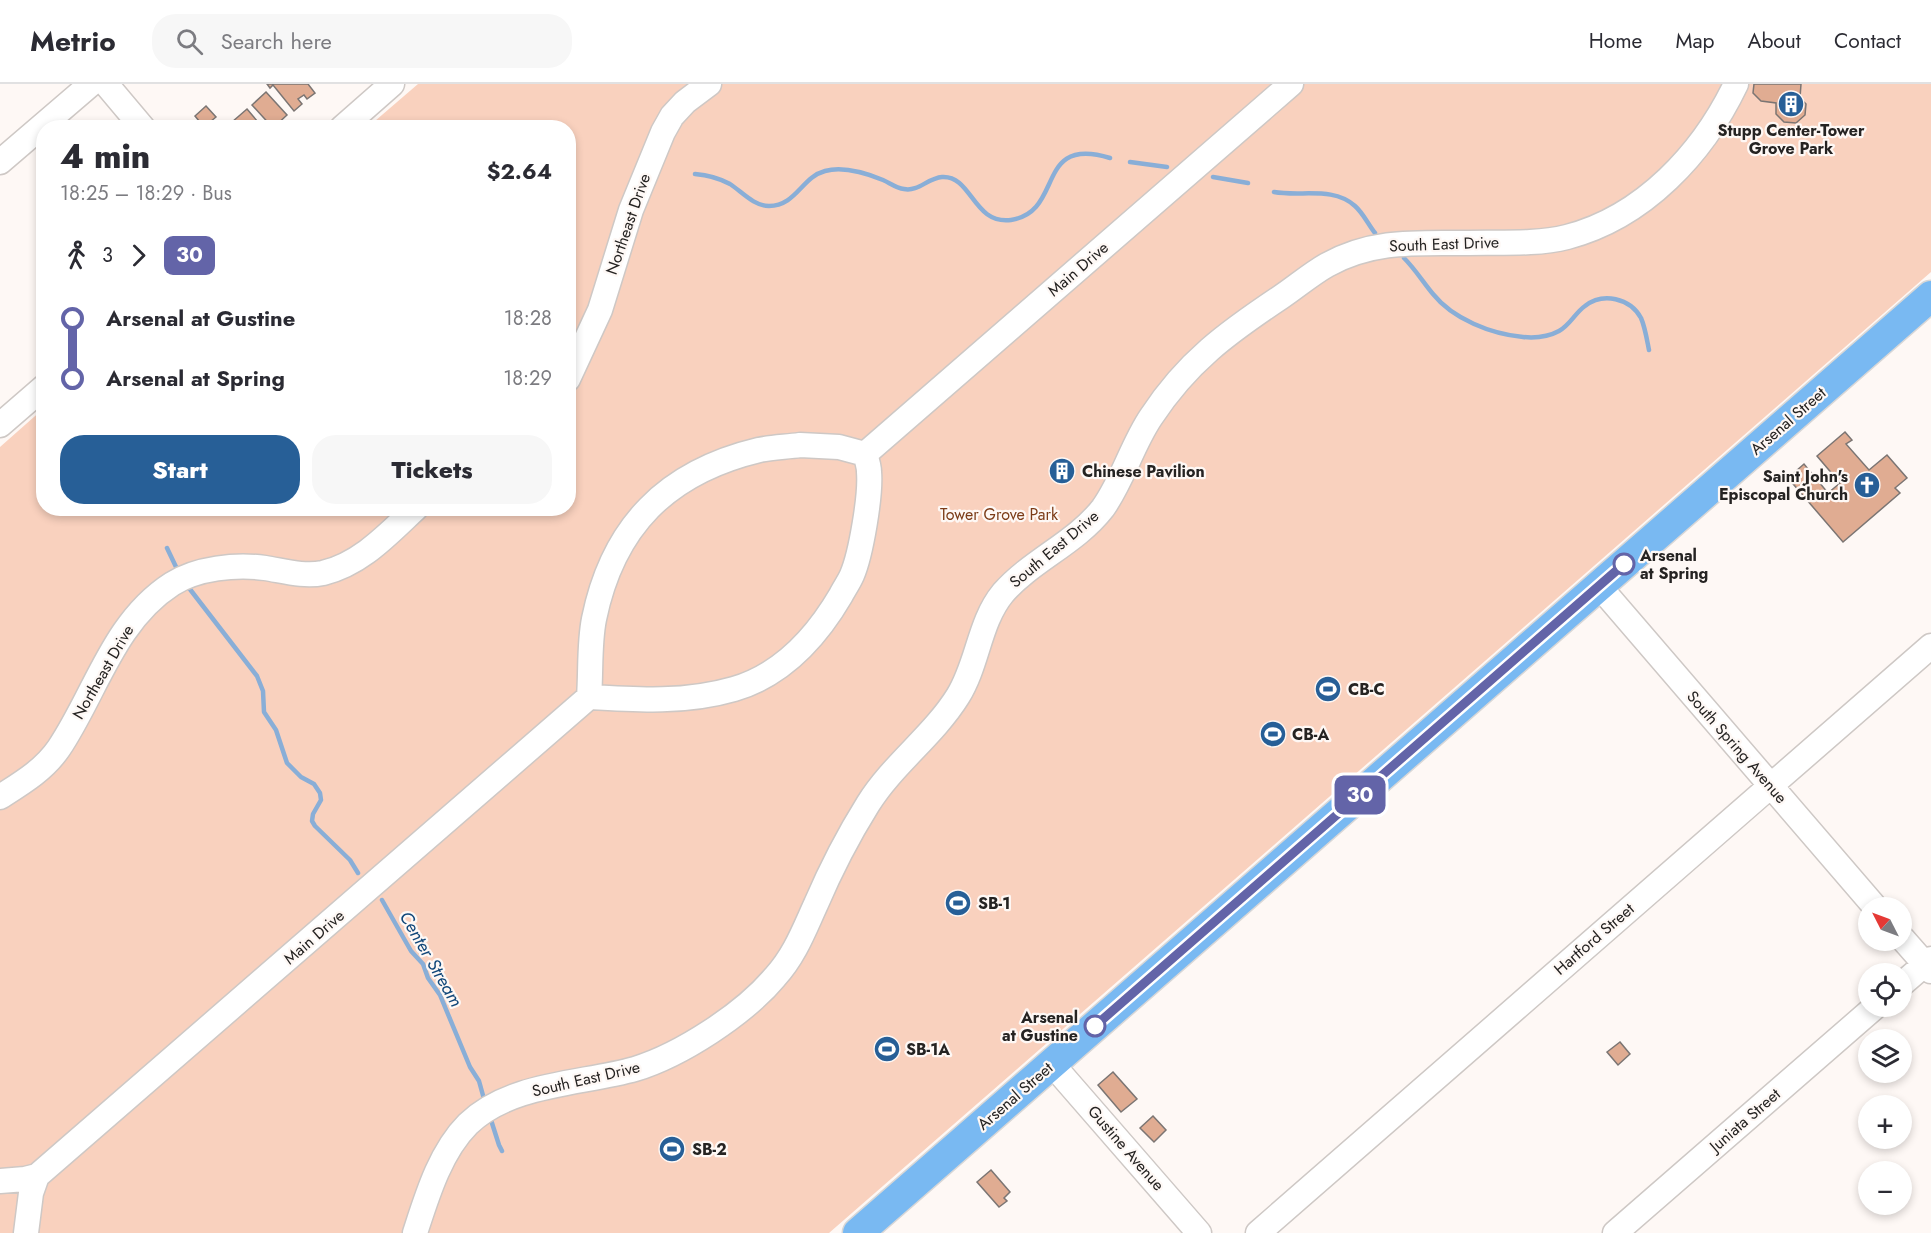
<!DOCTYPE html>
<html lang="en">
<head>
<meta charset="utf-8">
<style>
	:root { --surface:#fff; --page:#f7f7f7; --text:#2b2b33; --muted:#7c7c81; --line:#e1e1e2; --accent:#275f97 }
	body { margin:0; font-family:Jost,sans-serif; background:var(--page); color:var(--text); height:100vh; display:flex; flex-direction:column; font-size:22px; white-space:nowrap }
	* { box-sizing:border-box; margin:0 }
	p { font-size:20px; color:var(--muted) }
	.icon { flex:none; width:33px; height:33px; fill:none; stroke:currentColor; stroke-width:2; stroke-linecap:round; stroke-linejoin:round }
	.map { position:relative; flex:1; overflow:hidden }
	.panel { position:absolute; left:36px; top:36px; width:540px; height:396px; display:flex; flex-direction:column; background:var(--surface); border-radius:24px; box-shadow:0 3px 9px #0003 }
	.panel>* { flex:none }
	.badge { padding:0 12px; border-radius:9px; font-size:21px; line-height:39px }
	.needle { width:39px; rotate:312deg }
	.buttons { position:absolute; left:1858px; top:813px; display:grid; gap:12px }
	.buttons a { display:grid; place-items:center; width:54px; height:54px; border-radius:50%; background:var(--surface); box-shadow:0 3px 9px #0003; font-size:30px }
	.map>.badge { position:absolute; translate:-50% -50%; box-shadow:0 0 0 3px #fff }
	.legs { display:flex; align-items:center; gap:9px; height:66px; padding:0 24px; font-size:20px }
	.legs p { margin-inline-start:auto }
	.head { display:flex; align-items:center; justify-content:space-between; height:102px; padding:0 24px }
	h1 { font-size:33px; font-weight:800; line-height:45px }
	.cta { display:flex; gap:12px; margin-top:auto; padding:12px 24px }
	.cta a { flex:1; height:69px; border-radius:24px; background:var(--accent); color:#fff; font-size:24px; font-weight:800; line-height:69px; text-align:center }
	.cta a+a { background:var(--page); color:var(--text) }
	ul { padding:0 24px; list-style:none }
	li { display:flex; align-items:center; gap:21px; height:60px; font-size:22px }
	li i { display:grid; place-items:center; width:9px; height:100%; margin:0 8px; background:currentColor }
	li i::after { content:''; width:15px; height:15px; margin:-8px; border:4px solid; border-radius:50%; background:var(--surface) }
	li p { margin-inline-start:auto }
	li:first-child i { background:linear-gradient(#0000 50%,currentColor 0) }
	li:last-child i { background:linear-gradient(currentColor 50%,#0000 0) }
	header { display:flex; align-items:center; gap:36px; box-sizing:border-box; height:84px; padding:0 30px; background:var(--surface); border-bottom:2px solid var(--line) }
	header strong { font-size:28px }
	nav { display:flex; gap:33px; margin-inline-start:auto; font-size:21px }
	.search { width:420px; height:54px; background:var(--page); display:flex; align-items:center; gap:15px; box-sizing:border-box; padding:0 21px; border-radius:24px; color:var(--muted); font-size:22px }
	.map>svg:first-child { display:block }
	.green { fill:#f9d1be }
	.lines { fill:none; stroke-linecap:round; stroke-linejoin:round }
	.stream { stroke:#89aed7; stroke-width:4.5 }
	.building { fill:#e0ac92; stroke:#7b7573; stroke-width:1.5 }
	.minor-casing { stroke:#cec8c5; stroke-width:27 }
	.major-casing { stroke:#d8d7d7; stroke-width:33 }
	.minor { stroke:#fff; stroke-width:24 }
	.major { stroke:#79b9f2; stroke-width:30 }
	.line-1-casing { stroke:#fff; stroke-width:14 }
	.line-1 { stroke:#6364a8; stroke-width:9 }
	.stop-1-dot { fill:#fff; stroke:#6364a8; stroke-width:3 }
	.labels { text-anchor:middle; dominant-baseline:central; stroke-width:4.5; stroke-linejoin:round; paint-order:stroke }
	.poi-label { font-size:16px; font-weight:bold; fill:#252322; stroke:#fef8f5; text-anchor:start }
	.street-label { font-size:16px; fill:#252322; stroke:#fef8f5 }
	.park-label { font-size:16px; fill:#7c3c18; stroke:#fef8f5 }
	.stop-label { font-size:16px; font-weight:bold; fill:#252322; stroke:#fef8f5; text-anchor:start }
	.water-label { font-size:18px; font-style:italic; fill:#114779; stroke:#fef8f5 }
</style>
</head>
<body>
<header>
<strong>Metrio</strong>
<div class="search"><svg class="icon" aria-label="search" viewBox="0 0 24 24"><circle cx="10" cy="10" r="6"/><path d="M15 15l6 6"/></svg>Search here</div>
<nav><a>Home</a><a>Map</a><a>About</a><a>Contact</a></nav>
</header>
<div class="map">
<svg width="1931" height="1149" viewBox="0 0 1931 1149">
	<rect width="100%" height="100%" fill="#fef8f5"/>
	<path class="green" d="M418 0H1931V188L829 1149H0V363L43 325 44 424H568V44L368 43Z"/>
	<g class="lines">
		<path class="stream" d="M1130 78 1167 83
			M695 90C707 91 719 94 730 100 742 108 754 122 769 122 796 122 802 93 825 87 843 82 866 89 883 96 890 99 896 104 904 105 918 108 928 94 942 93 972 91 973 141 1011 136 1065 128 1034 51 1110 74
			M1213 93 1248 99
			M1274 108C1301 113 1333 102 1355 122 1363 129 1368 140 1375 149
			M1404 174C1415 185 1423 198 1433 210 1453 235 1491 250 1523 253 1534 254 1548 253 1559 247 1570 241 1575 229 1585 222 1603 208 1630 214 1641 234 1645 243 1647 256 1649 266
			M167 464 177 485
			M189 504 257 592 263 607 264 628 276 646 287 679 301 693 314 700 320 709 321 716 313 730 312 737 315 742 350 776 358 789
			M382 816 411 867 423 880 428 894 440 911 470 983 479 997 484 1015
			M491 1036 499 1061 502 1067"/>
	</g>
	<path class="building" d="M267 0H308L315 9 307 15 304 11 298 15 302 20 294 27 273 1 270 4Z
		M1754 0H1801L1800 14 1806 20 1805 31 1796 39 1784 38 1776 30V19L1761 17 1753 9Z
		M266 8 287 31 273 44 252 21Z
		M206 22 216 33 204 43 195 32Z
		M247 25 263 44H237L232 38Z
		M1845 348 1852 356 1846 360 1869 386 1887 371 1907 394 1895 404 1900 409 1843 458 1788 394 1804 380 1828 409 1840 399 1817 372Z
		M1066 377 1073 386 1059 397 1052 388Z
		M1620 958 1630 970 1618 981 1607 968Z
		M1113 988 1137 1015 1121 1028 1098 1001Z
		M1153 1032 1166 1046 1154 1058 1140 1044Z
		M991 1086 1010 1108 1004 1114 1007 1117 999 1123 977 1098Z"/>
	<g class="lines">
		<defs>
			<path id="minor" d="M106 0 143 44
				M342 44 392 0
				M0 78 91 0
				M568 295 600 226 631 126 663 48 672 32 685 18 709 0
				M0 341 44 303
				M800 361 839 363 865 370C867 376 869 382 869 388 871 411 861 470 852 491 849 498 844 505 841 511 817 552 782 591 734 605 686 619 638 616 589 613 591 588 589 560 594 535 613 442 667 388 759 366 772 363 786 363 800 361Z
				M865 370 1291 0
				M1599 502 1876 824
				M0 713C22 699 44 686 59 664 96 609 113 538 172 500 197 484 236 480 265 484 284 487 304 493 323 489 361 480 388 450 416 424
				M1902 854 1931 887
				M1902 900 1931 875
				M1052 980 1199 1149
				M0 1097 25 1095 37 1092
				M26 1149 31 1109 37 1092 589 613
				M415 1149C427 1112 440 1068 468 1040 510 999 582 1000 635 985 681 971 744 930 775 893 795 871 804 846 816 820 831 785 848 752 868 720 893 680 933 652 958 612 978 580 979 538 1003 509 1032 476 1076 459 1103 424 1123 396 1132 361 1151 333 1187 278 1227 249 1281 213 1296 203 1311 190 1327 181 1372 156 1415 159 1464 159 1498 158 1535 161 1567 153 1644 133 1703 69 1736 0
				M1258 1149 1931 562
				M1615 1149 1876 922"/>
			<path id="major" d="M858 1149 1931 212"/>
		</defs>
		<use href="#minor" class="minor-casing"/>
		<use href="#major" class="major-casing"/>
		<use href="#minor" class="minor"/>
		<use href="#major" class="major"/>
	</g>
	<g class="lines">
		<defs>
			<path id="line-1" d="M1095 942 1624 480"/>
		</defs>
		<use href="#line-1" class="line-1-casing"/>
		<use href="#line-1" class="line-1"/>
	</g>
	<defs>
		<symbol id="building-disc" viewBox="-11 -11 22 22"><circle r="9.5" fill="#275f97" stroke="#fef8f5"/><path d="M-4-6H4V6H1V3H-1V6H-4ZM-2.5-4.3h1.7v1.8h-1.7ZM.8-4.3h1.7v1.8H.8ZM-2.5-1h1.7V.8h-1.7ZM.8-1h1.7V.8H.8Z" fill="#fff"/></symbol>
		<symbol id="church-disc" viewBox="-11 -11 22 22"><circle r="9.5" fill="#275f97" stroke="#fef8f5"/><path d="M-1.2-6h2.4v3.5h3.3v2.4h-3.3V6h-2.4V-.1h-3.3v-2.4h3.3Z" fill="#fff"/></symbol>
		<symbol id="stadium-disc" viewBox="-11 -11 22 22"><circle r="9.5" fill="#275f97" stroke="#fef8f5"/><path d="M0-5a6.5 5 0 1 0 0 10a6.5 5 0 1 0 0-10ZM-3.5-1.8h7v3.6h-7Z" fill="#fff"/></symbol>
	</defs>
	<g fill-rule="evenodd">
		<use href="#building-disc" x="1776" y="5" width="30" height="30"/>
		<use href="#building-disc" x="1047" y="372" width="30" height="30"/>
		<use href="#church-disc" x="1852" y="386" width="30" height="30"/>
		<use href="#stadium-disc" x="1313" y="590" width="30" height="30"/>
		<use href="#stadium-disc" x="1258" y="635" width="30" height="30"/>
		<use href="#stadium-disc" x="943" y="804" width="30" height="30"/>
		<use href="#stadium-disc" x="872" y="950" width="30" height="30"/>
		<use href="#stadium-disc" x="657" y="1050" width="30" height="30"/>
	</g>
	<g class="stop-1-dot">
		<circle cx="1624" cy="480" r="10"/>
		<circle cx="1095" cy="942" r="10"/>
	</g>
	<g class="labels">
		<g class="poi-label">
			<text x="1791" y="46" text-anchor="middle">Stupp Center-Tower<tspan x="1791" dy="18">Grove Park</tspan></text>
			<text x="1082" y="387">Chinese Pavilion</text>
			<text x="1848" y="392" text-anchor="end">Saint John's<tspan x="1848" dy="18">Episcopal Church</tspan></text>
			<text x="1348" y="605">CB-C</text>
			<text x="1292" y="650">CB-A</text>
			<text x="978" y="819">SB-1</text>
			<text x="906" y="965">SB-1A</text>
			<text x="692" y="1065">SB-2</text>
		</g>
		<g class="street-label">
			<text transform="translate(628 140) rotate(-71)">Northeast Drive</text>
			<text transform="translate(1444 160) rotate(-2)">South East Drive</text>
			<text transform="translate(1078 185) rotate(-41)">Main Drive</text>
			<text transform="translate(1788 337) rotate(-41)">Arsenal Street</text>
			<text transform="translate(1054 465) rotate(-40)">South East Drive</text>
			<text transform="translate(103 588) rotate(-60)">Northeast Drive</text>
			<text transform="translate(1737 663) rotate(49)">South Spring Avenue</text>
			<text transform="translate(314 853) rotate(-41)">Main Drive</text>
			<text transform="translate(1594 855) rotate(-41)">Hartford Street</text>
			<text transform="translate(586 995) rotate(-13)">South East Drive</text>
			<text transform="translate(1015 1012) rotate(-41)">Arsenal Street</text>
			<text transform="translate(1745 1036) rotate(-41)">Juniata Street</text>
			<text transform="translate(1126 1064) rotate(49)">Gustine Avenue</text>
		</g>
		<g class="park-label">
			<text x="999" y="430">Tower Grove Park</text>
		</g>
		<g class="stop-label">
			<text x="1640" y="471">Arsenal<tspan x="1640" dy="18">at Spring</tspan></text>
			<text x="1078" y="933" text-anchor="end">Arsenal<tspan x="1078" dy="18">at Gustine</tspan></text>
		</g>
		<g class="water-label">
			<text transform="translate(431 875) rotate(60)">Center Stream</text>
		</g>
	</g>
</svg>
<div class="buttons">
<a><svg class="needle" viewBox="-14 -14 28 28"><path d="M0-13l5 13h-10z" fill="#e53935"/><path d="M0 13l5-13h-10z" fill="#7c7c81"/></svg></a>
<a><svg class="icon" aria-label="locate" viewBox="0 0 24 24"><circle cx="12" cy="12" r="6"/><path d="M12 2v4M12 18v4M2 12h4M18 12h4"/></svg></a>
<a><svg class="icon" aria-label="layers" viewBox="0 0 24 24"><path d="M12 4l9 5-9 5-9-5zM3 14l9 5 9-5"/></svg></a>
<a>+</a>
<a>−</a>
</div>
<b class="badge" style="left:1360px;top:711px;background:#6364a8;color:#fff">30</b>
<section class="panel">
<div class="head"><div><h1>4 min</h1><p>18:25 – 18:29 · Bus</p></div><b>$2.64</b></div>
<div class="legs"><svg class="icon" aria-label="walk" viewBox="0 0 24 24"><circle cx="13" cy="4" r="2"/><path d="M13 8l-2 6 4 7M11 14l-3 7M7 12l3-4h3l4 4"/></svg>3<svg class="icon" aria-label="forward" viewBox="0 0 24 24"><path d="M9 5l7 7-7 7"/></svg><b class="badge" style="background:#6364a8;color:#fff">30</b></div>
<ul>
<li><i style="color:#6364a8"></i><b>Arsenal at Gustine</b><p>18:28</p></li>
<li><i style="color:#6364a8"></i><b>Arsenal at Spring</b><p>18:29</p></li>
</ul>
<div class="cta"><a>Start</a><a>Tickets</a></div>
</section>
</div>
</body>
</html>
